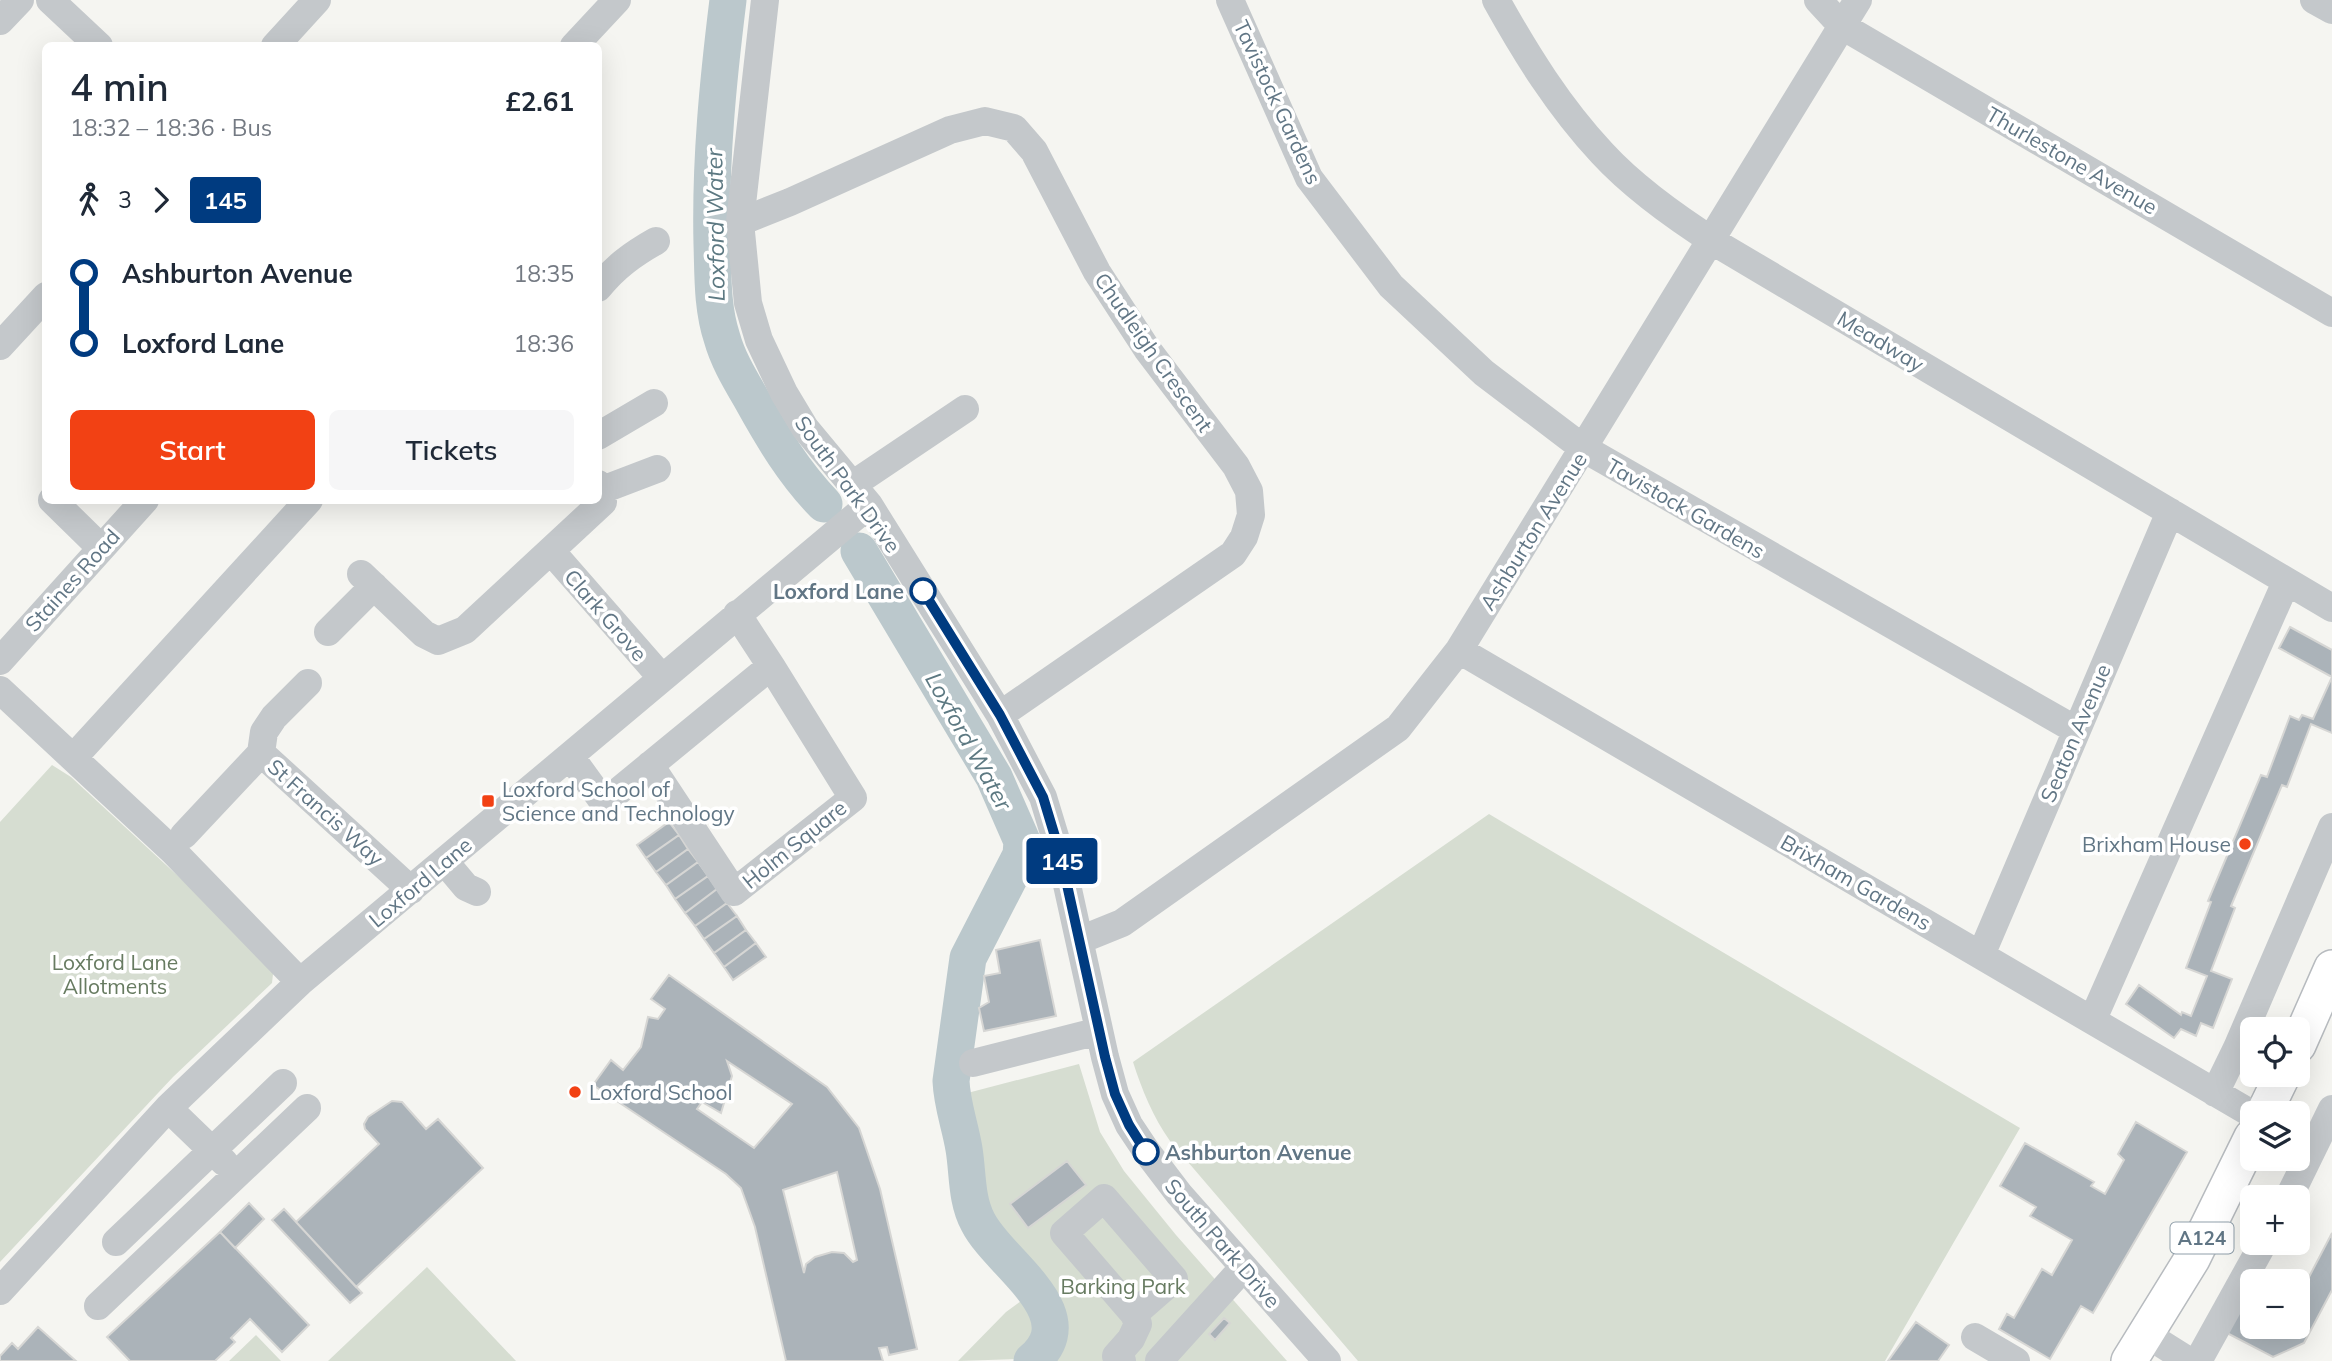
<!DOCTYPE html>
<html lang="en">
<head>
<meta charset="utf-8">
<style>
	:root { --surface:#fff; --page:#f6f6f7; --text:#1f2937; --muted:#747a83; --accent:#f24114 }
	body { margin:0; font-family:Mulish,sans-serif; background:var(--page); color:var(--text); height:100vh; display:flex; flex-direction:column; font-size:26px; white-space:nowrap }
	* { box-sizing:border-box; margin:0 }
	p { font-size:23px; color:var(--muted) }
	.icon { flex:none; width:38px; height:38px; fill:none; stroke:currentColor; stroke-width:2; stroke-linecap:round; stroke-linejoin:round }
	.map { position:relative; flex:1; overflow:hidden }
	.sheet { position:absolute; left:42px; top:42px; width:560px; height:462px; display:flex; flex-direction:column; background:var(--surface); border-radius:10px; box-shadow:0 7px 28px #0002 }
	.sheet>* { flex:none }
	.badge { padding:0 14px; border-radius:5px; font-size:24px; line-height:46px }
	.fabs { position:absolute; left:2240px; top:1017px; display:grid; gap:14px }
	.fabs a { display:grid; place-items:center; width:70px; height:70px; border-radius:10px; background:var(--surface); box-shadow:0 7px 28px #0002; font-size:35px }
	.map>.badge { position:absolute; translate:-50% -50%; box-shadow:0 0 0 4px #fff }
	.legs { display:flex; align-items:center; gap:10px; height:77px; padding:0 28px; font-size:23px }
	.legs p { margin-inline-start:auto }
	.head { display:flex; align-items:center; justify-content:space-between; height:119px; padding:0 28px }
	h1 { font-size:38px; font-weight:600; line-height:52px }
	.button { display:flex; gap:14px; margin-top:auto; padding:14px 28px }
	.button a { flex:1; height:80px; border-radius:10px; background:var(--accent); color:#fff; font-size:28px; font-weight:600; line-height:80px; text-align:center }
	.button a+a { background:var(--page); color:var(--text) }
	ul { padding:0 28px; list-style:none }
	li { display:flex; align-items:center; gap:24px; height:70px; font-size:26px }
	li i { display:grid; place-items:center; width:10px; height:100%; margin:0 9px; background:currentColor }
	li i::after { content:''; width:18px; height:18px; margin:-9px; border:5px solid; border-radius:50%; background:var(--surface) }
	li p { margin-inline-start:auto }
	li:first-child i { background:linear-gradient(#0000 50%,currentColor 0) }
	li:last-child i { background:linear-gradient(currentColor 50%,#0000 0) }
	.map>svg:first-child { display:block }
	.green { fill:#d6ddd1 }
	.lines { fill:none; stroke-linecap:round; stroke-linejoin:round }
	.river { stroke:#bbc8cc; stroke-width:37 }
	.building { fill:#abb3b9; stroke:#d6d6d4; stroke-width:2; fill-rule:evenodd }
	.major-casing { stroke:#b7bbbf; stroke-width:38 }
	.minor { stroke:#c4c8cb; stroke-width:28 }
	.major { stroke:#fff; stroke-width:35 }
	.line-1-casing { stroke:#fff; stroke-width:16 }
	.line-1 { stroke:#003b80; stroke-width:10 }
	.stop-1-dot { fill:#fff; stroke:#003b80; stroke-width:3.5 }
	.poi-dot { fill:#f24114; stroke:#fff; stroke-width:2.5 }
	.labels { text-anchor:middle; dominant-baseline:central; stroke-width:7; stroke-linejoin:round; paint-order:stroke }
	.shield { fill:#fff; stroke:#909faa; stroke-width:2 }
	.shield-label { font-size:19px; font-weight:bold; fill:#617685 }
	.street-label { font-size:21px; fill:#617685; stroke:#fff }
	.stop-label { font-size:21px; font-weight:bold; fill:#617685; stroke:#fff; text-anchor:end }
	.poi-label { font-size:21px; fill:#617685; stroke:#fff; text-anchor:start }
	.park-label { font-size:21px; fill:#677b61; stroke:#fff }
	.water-label { font-size:23px; font-style:italic; fill:#5d7982; stroke:#fff }
</style>
</head>
<body>
<div class="map">
<svg width="2332" height="1361" viewBox="0 0 2332 1361">
	<rect width="100%" height="100%" fill="#f5f5f1"/>
	<path class="green" d="M52 765 71 777 274 965 272 983 173 1077 0 1262V822Z
		M1489 814 2020 1128 1885 1361H1358L1170 1141C1153 1117 1142 1090 1133 1062Z
		M1079 1064 1100 1132 1124 1171 1176 1235 1287 1361H1040C1087 1305 1006 1264 981 1217 969 1195 973 1167 969 1143 965 1127 960 1111 956 1096Z
		M427 1267 516 1361H328Z
		M1025 1298C1049 1325 1041 1338 1018 1359L958 1361 1006 1312Z
		M256 1335 281 1361H229Z"/>
	<g class="lines">
		<path class="river" d="M728 0C718 81 710 161 712 244 713 275 712 308 722 338 728 360 741 381 752 400 773 438 794 473 824 504
			M859 551 994 777 1022 841 1021 855 968 958 951 1081C952 1105 960 1125 964 1149 968 1173 966 1200 978 1222 999 1264 1088 1314 1032 1361"/>
	</g>
	<path class="building" d="M2290 627 2332 650V733L2311 724 2287 787 2282 785 2231 906 2235 908 2211 971 2232 979 2213 1028 2201 1023 2196 1036 2181 1029 2174 1038 2126 1004 2139 985 2181 1015 2182 1012 2191 1016 2207 976 2186 968 2211 902 2208 901 2261 775 2267 777 2290 716 2299 720 2302 715 2313 719 2332 677 2279 648Z
		M669 822 679 835 646 858 637 845Z
		M679 835 688 849 656 872 646 858Z
		M688 849 698 862 666 885 656 872Z
		M698 862 708 876 675 899 666 885Z
		M708 876 717 889 685 913 675 899Z
		M717 889 727 903 695 926 685 913Z
		M727 903 737 916 704 939 695 926Z
		M737 916 746 930 714 953 704 939Z
		M746 930 756 943 724 967 714 953Z
		M1040 940 1056 1016 984 1031 979 1008 989 1002 984 976 1000 973 996 950Z
		M756 943 766 957 733 980 724 967Z
		M669 975 827 1087 859 1128 880 1189 917 1349 889 1355 887 1347 879 1348 883 1361H786L755 1227 741 1188 726 1174 593 1085 611 1060 623 1070 641 1047 648 1017 658 1019 665 1009 651 999ZM727 1061 792 1104 754 1148 697 1109 702 1102 721 1113 732 1076ZM837 1172 857 1260 853 1262 844 1253 832 1252 815 1257 806 1264 804 1273 783 1190Z
		M392 1101 402 1102 426 1129 438 1119 483 1168 356 1287 296 1222 379 1144 365 1129 364 1124 368 1117Z
		M2136 1122 2187 1152 2093 1313 2081 1306 2050 1359 1999 1329 2007 1314 2014 1318 2042 1269 2052 1275 2072 1240 2030 1216 2036 1207 2000 1186 2025 1143 2094 1182 2091 1186 2105 1194 2124 1160 2118 1154Z
		M1067 1161 1086 1185 1028 1228 1010 1204Z
		M249 1203 264 1219 235 1248 220 1232Z
		M284 1209 362 1293 350 1303 272 1220Z
		M220 1232 309 1325 282 1352 250 1319 231 1338 235 1342 215 1361H130L107 1337Z
		M2332 1233V1290L2304 1343 2273 1357 2225 1332 2240 1302 2252 1309V1326H2298V1298Z
		M1224 1318 1230 1323 1215 1340 1209 1334Z
		M1916 1322 1949 1345 1938 1361H1888Z
		M38 1327 76 1361H0V1356L12 1343 18 1349Z"/>
	<g class="lines">
		<defs>
			<path id="major" d="M2298 1045 2332 968
				M2264 1113 2283 1074
				M2129 1361 2192 1259 2252 1137"/>
		</defs>
		<use href="#major" class="major-casing"/>
		<path class="minor" d="M50 0 99 46
			M765 0 740 222 748 303 759 340 784 393 805 428 869 505 1000 715 1043 797 1060 853 1105 1057 1115 1094 1129 1125 1147 1152 1179 1194 1327 1361
			M1230 0 1309 178 1391 286 1484 373 1583 448 2076 730
			M1496 0C1526 54 1559 107 1602 153 1635 189 1678 219 1719 245L2332 608
			M1818 0 1842 26 2332 313
			M2314 0 2332 10
			M0 21 20 0
			M275 46 317 0
			M574 46 617 0
			M740 222 790 202 950 130 985 121 1014 128 1034 151 1097 272 1147 349 1236 466 1249 491 1251 515 1244 537 1233 554 1000 715
			M598 288C615 267 633 254 656 241
			M0 346 46 296
			M598 436 654 403
			M852 485 965 409
			M602 490 657 469
			M52 500 101 548
			M551 551 662 678
			M361 574 424 634 438 641 465 630 603 502 602 490 598 484
			M328 632 374 586
			M1459 650 2252 1114
			M0 661 145 500
			M0 690 173 851 300 982
			M261 753 264 732 274 717 308 683
			M570 756 604 803 771 666 737 614
			M73 758 309 500
			M650 765 734 892 853 798 771 666
			M184 835 261 753 411 890
			M445 862 466 887 477 892
			M1080 940 1122 923 1398 728 1459 650 1858 0
			M1981 955 2170 512
			M2093 1019 2286 582
			M973 1063 1099 1031
			M2215 1093 2237 1048 2332 827
			M168 1108 224 1162
			M2289 1197 2332 1109
			M116 1242 283 1083
			M0 1291 168 1108 300 982 869 505
			M98 1306 307 1108
			M2146 1334 2189 1361
			M1975 1337 2016 1361
			M1122 1361 1116 1356 1131 1339 1138 1324 1134 1314 1064 1233 1104 1198 1174 1279 1134 1314
			M1159 1361 1243 1268
			M2198 1361 2264 1242"/>
		<use href="#major" class="major"/>
	</g>
	<g class="lines">
		<defs>
			<path id="line-1" d="M923 591 1000 715 1043 797 1060 853 1105 1057 1115 1094 1129 1125 1146 1152"/>
		</defs>
		<use href="#line-1" class="line-1-casing"/>
		<use href="#line-1" class="line-1"/>
	</g>
	<g class="stop-1-dot">
		<circle cx="923" cy="591" r="12"/>
		<circle cx="1146" cy="1152" r="12"/>
	</g>
	<g class="poi-dot">
		<rect x="481" y="794" width="14" height="14" rx="3.5"/>
		<circle cx="2245" cy="844" r="7"/>
		<circle cx="575" cy="1092" r="7"/>
	</g>
	<g class="labels">
		<rect class="shield" x="2170.5" y="1222.5" width="63" height="31" rx="5"/>
		<g class="shield-label">
			<text x="2202" y="1238">A124</text>
		</g>
		<g class="street-label">
			<text transform="translate(1278 102) rotate(65)">Tavistock Gardens</text>
			<text transform="translate(2072 160) rotate(30)">Thurlestone Avenue</text>
			<text transform="translate(1881 341) rotate(31)">Meadway</text>
			<text transform="translate(1154 352) rotate(55)">Chudleigh Crescent</text>
			<text transform="translate(848 484) rotate(54)">South Park Drive</text>
			<text transform="translate(1686 508) rotate(30)">Tavistock Gardens</text>
			<text transform="translate(1533 531) rotate(-58)">Ashburton Avenue</text>
			<text transform="translate(72 580) rotate(-48)">Staines Road</text>
			<text transform="translate(606 615) rotate(49)">Clark Grove</text>
			<text transform="translate(2075 733) rotate(-67)">Seaton Avenue</text>
			<text transform="translate(326 812) rotate(42)">St Francis Way</text>
			<text transform="translate(794 844) rotate(-39)">Holm Square</text>
			<text transform="translate(420 882) rotate(-40)">Loxford Lane</text>
			<text transform="translate(1856 882) rotate(30)">Brixham Gardens</text>
			<text transform="translate(1223 1243) rotate(49)">South Park Drive</text>
		</g>
		<g class="stop-label">
			<text x="904" y="591">Loxford Lane</text>
			<text x="1165" y="1152" text-anchor="start">Ashburton Avenue</text>
		</g>
		<g class="poi-label">
			<text x="502" y="789">Loxford School of<tspan x="502" dy="24">Science and Technology</tspan></text>
			<text x="2231" y="844" text-anchor="end">Brixham House</text>
			<text x="589" y="1092">Loxford School</text>
		</g>
		<g class="park-label">
			<text x="115" y="962">Loxford Lane<tspan x="115" dy="24">Allotments</tspan></text>
			<text x="1123" y="1286">Barking Park</text>
		</g>
		<g class="water-label">
			<text transform="translate(715 225) rotate(-91)">Loxford Water</text>
			<text transform="translate(969 741) rotate(61)">Loxford Water</text>
		</g>
	</g>
</svg>
<div class="fabs">
<a><svg class="icon" aria-label="locate" viewBox="0 0 24 24"><circle cx="12" cy="12" r="6"/><path d="M12 2v4M12 18v4M2 12h4M18 12h4"/></svg></a>
<a><svg class="icon" aria-label="layers" viewBox="0 0 24 24"><path d="M12 4l9 5-9 5-9-5zM3 14l9 5 9-5"/></svg></a>
<a>+</a>
<a>−</a>
</div>
<b class="badge" style="left:1062px;top:861px;background:#003b80;color:#fff">145</b>
<section class="sheet">
<div class="head"><div><h1>4 min</h1><p>18:32 – 18:36 · Bus</p></div><b>£2.61</b></div>
<div class="legs"><svg class="icon" aria-label="walk" viewBox="0 0 24 24"><circle cx="13" cy="4" r="2"/><path d="M13 8l-2 6 4 7M11 14l-3 7M7 12l3-4h3l4 4"/></svg>3<svg class="icon" aria-label="forward" viewBox="0 0 24 24"><path d="M9 5l7 7-7 7"/></svg><b class="badge" style="background:#003b80;color:#fff">145</b></div>
<ul>
<li><i style="color:#003b80"></i><b>Ashburton Avenue</b><p>18:35</p></li>
<li><i style="color:#003b80"></i><b>Loxford Lane</b><p>18:36</p></li>
</ul>
<div class="button"><a>Start</a><a>Tickets</a></div>
</section>
</div>
</body>
</html>
